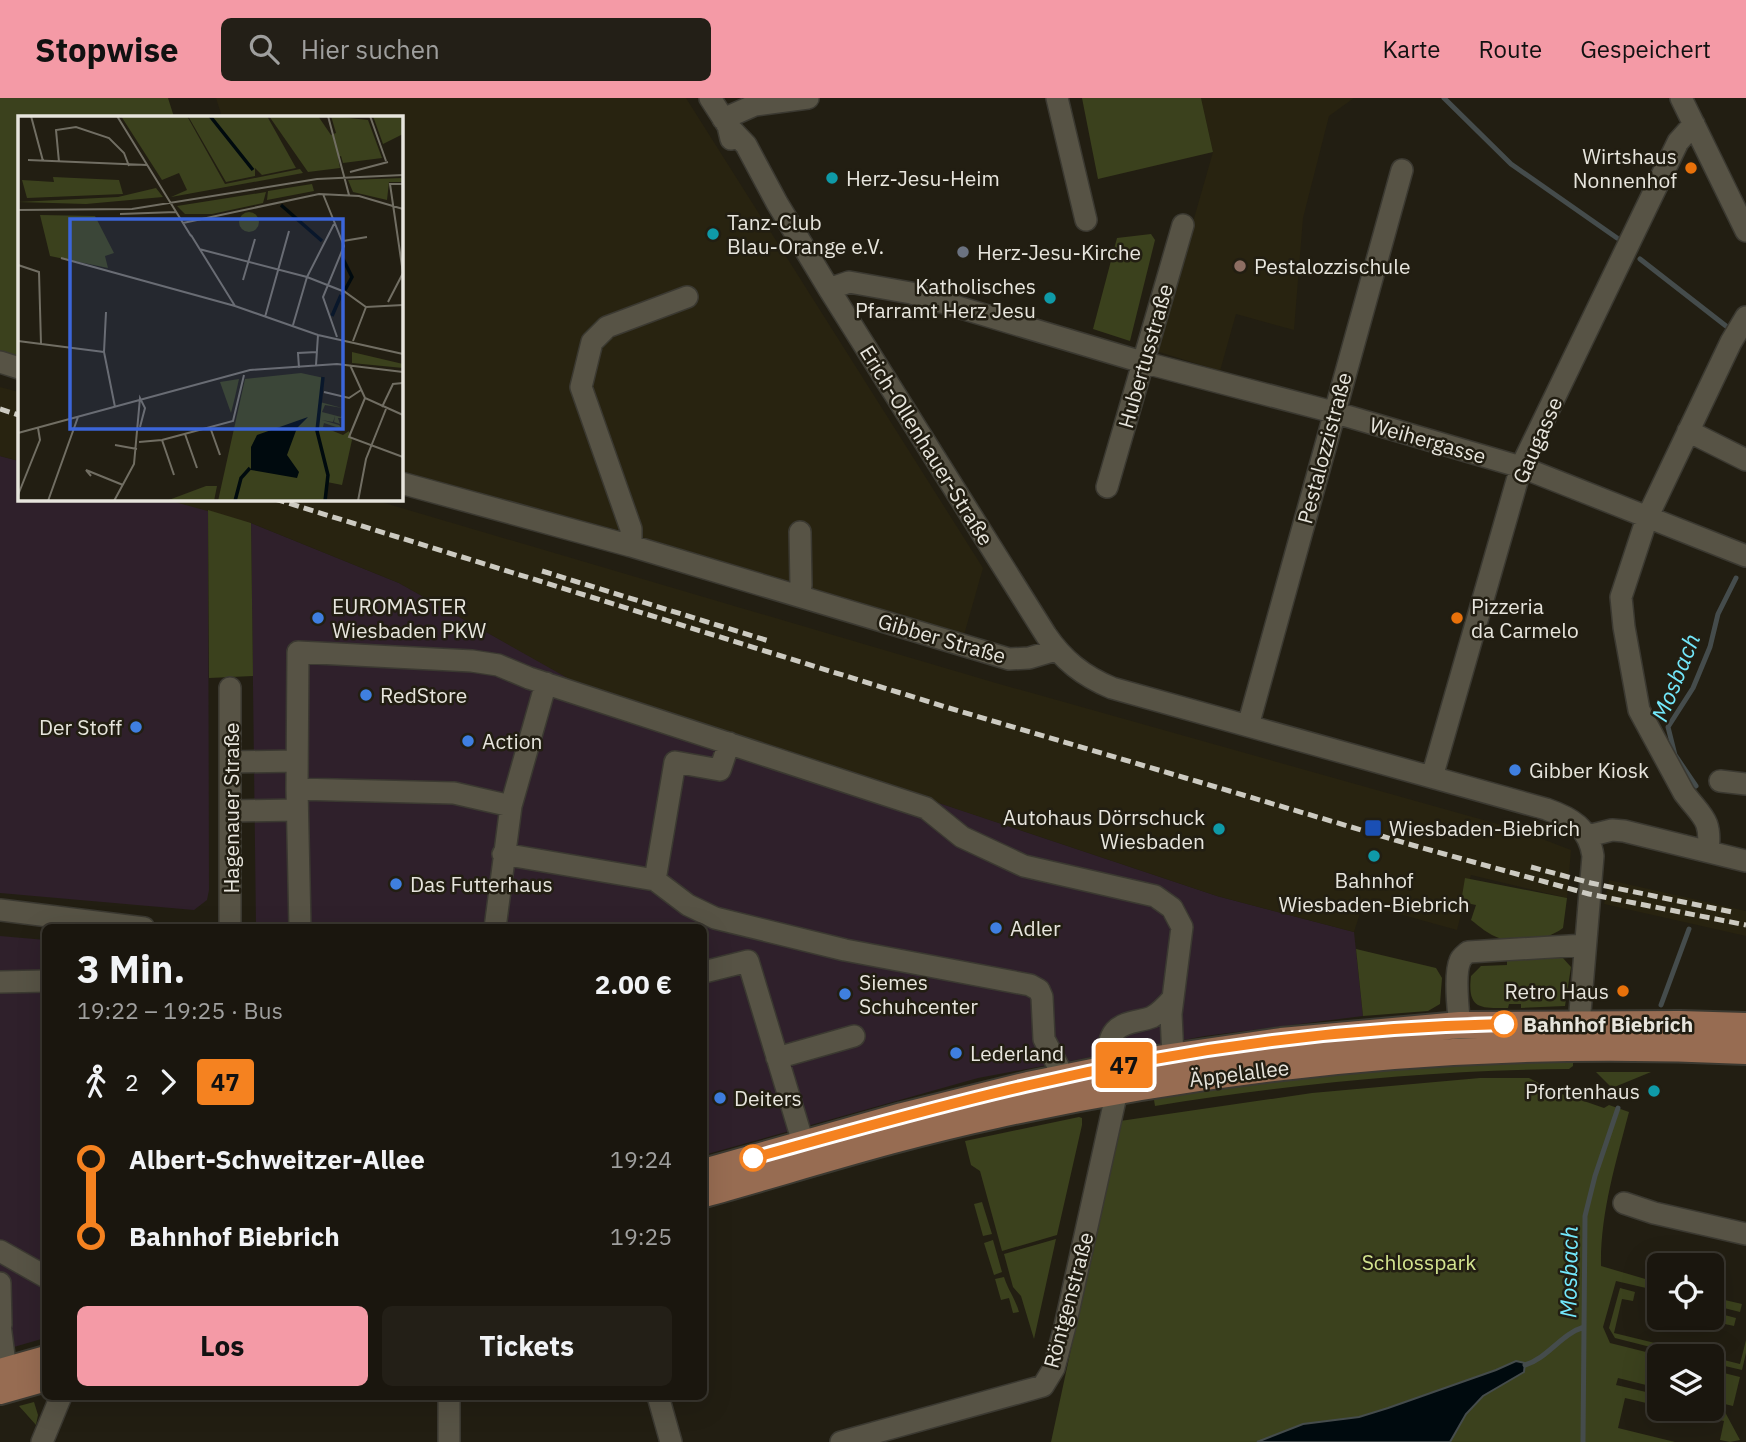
<!DOCTYPE html>
<html lang="de">
<head>
<meta charset="utf-8">
<style>
	:root { --surface:#1a160e; --page:#231f17; --text:#f1f3f6; --muted:#9f9f9e; --line:#38352e; --accent:#f49aa6 }
	body { margin:0; font-family:"IBM Plex Sans",sans-serif; background:var(--page); color:var(--text); height:100vh; display:flex; flex-direction:column; font-size:26px; white-space:nowrap }
	* { box-sizing:border-box; margin:0 }
	p { font-size:23px; color:var(--muted) }
	.icon { flex:none; width:38px; height:38px; fill:none; stroke:currentColor; stroke-width:2; stroke-linecap:round; stroke-linejoin:round }
	.map { position:relative; flex:1; overflow:hidden }
	.details { position:absolute; left:42px; top:826px; width:665px; height:476px; display:flex; flex-direction:column; background:var(--surface); border-radius:10px; box-shadow:0 7px 28px #0002,0 0 0 2px var(--line) }
	.details>* { flex:none }
	.badge { padding:0 14px; border-radius:5px; font-size:24px; line-height:46px }
	.controls { position:absolute; left:1647px; top:1155px; display:grid; gap:14px }
	.controls a { display:grid; place-items:center; width:77px; height:77px; border-radius:10px; background:var(--surface); box-shadow:0 7px 28px #0002,0 0 0 2px var(--line); font-size:35px }
	.map>.badge { position:absolute; translate:-50% -50%; box-shadow:0 0 0 4px #fff }
	.legs { display:flex; align-items:center; gap:10px; height:77px; padding:0 35px; font-size:23px }
	.legs p { margin-inline-start:auto }
	.head { display:flex; align-items:center; justify-content:space-between; height:119px; padding:0 35px }
	h1 { font-size:38px; font-weight:800; line-height:52px }
	.action { display:flex; gap:14px; margin-top:auto; padding:14px 35px }
	.action a { flex:1; height:80px; border-radius:10px; background:var(--accent); color:#111; font-size:28px; font-weight:800; line-height:80px; text-align:center }
	.action a+a { background:var(--page); color:var(--text) }
	ul { padding:0 35px; list-style:none }
	li { display:flex; align-items:center; gap:24px; height:77px; font-size:26px }
	li i { display:grid; place-items:center; width:10px; height:100%; margin:0 9px; background:currentColor }
	li i::after { content:''; width:18px; height:18px; margin:-9px; border:5px solid; border-radius:50%; background:var(--surface) }
	li p { margin-inline-start:auto }
	li:first-child i { background:linear-gradient(#0000 50%,currentColor 0) }
	li:last-child i { background:linear-gradient(currentColor 50%,#0000 0) }
	header { display:flex; align-items:center; gap:42px; box-sizing:border-box; height:98px; padding:0 35px; background:var(--accent); color:#111 }
	header strong { font-size:33px }
	nav { display:flex; gap:38px; margin-inline-start:auto; font-size:24px }
	.search { width:490px; height:63px; background:var(--page); display:flex; align-items:center; gap:18px; box-sizing:border-box; padding:0 24px; border-radius:10px; color:var(--muted); font-size:26px }
	.map>svg:first-child { display:block }
	.commercial { fill:#2f202b }
	.built { fill:#282310 }
	.green { fill:#3b411d }
	.water { fill:#000a0e; stroke:#454c4c; stroke-width:2 }
	.lines { fill:none; stroke-linecap:round; stroke-linejoin:round }
	.stream { stroke:#454c4c; stroke-width:5 }
	.minor-casing { stroke:#3b3931; stroke-width:24 }
	.major-casing { stroke:#3b3931; stroke-width:30 }
	.minor { stroke:#575345; stroke-width:21 }
	.major { stroke:#976c52; stroke-width:26 }
	.rail { stroke:#cccac1; stroke-width:5; stroke-dasharray:10 5; stroke-linecap:butt }
	.line-1-casing { stroke:#fff; stroke-width:16 }
	.line-1 { stroke:#f58220; stroke-width:10 }
	.food-dot { fill:#e8710a; stroke:#221e12; stroke-width:2.5 }
	.culture-dot { fill:#0f9aa8; stroke:#221e12; stroke-width:2.5 }
	.worship-dot { fill:#6b7280; stroke:#221e12; stroke-width:2.5 }
	.education-dot { fill:#8d6e63; stroke:#221e12; stroke-width:2.5 }
	.shop-dot { fill:#3f7fe0; stroke:#221e12; stroke-width:2.5 }
	.transit-dot { fill:#1a4fb4; stroke:#221e12; stroke-width:2.5 }
	.stop-1-dot { fill:#fff; stroke:#f58220; stroke-width:3.5 }
	.labels { text-anchor:middle; dominant-baseline:central; stroke-width:5; stroke-linejoin:round; paint-order:stroke }
	.poi-label { font-size:21px; fill:#e7e5dd; stroke:#221e12; text-anchor:start }
	.street-label { font-size:21px; fill:#e7e5dd; stroke:#221e12 }
	.stop-label { font-size:21px; font-weight:bold; fill:#e7e5dd; stroke:#221e12; text-anchor:start }
	.park-label { font-size:21px; fill:#d3e48f; stroke:#221e12 }
	.water-label { font-size:23px; font-style:italic; fill:#73e9fc; stroke:#221e12 }
	.inset-river { fill:none; stroke:#000a0e; stroke-width:3.5 }
	.inset-road { fill:none; stroke:#716e63; stroke-width:2 }
	.view { fill:#3b65d9; fill-opacity:0.15; stroke:#3b65d9; stroke-width:3.5 }
	.inset-edge { fill:none; stroke:#e7e5dd; stroke-width:3.5 }
</style>
</head>
<body>
<header>
<strong>Stopwise</strong>
<div class="search"><svg class="icon" aria-label="search" viewBox="0 0 24 24"><circle cx="10" cy="10" r="6"/><path d="M15 15l6 6"/></svg>Hier suchen</div>
<nav><a>Karte</a><a>Route</a><a>Gespeichert</a></nav>
</header>
<div class="map">
<svg width="1746" height="1344" viewBox="0 0 1746 1344">
	<rect width="100%" height="100%" fill="#221e12"/>
	<path class="commercial" d="M0 358 19 363V401H164L208 412 209 792 207 802 194 812 0 795Z
		M251 425 399 485 572 582 1217 798 1354 834 1363 918 1205 938 978 980 704 1057V830L256 829Z
		M0 838 46 842 45 1240 0 1253Z"/>
	<path class="built" d="M216 0H686L983 470 964 537 618 432 401 376V19H222Z
		M1201 0H1354L1329 18 1303 120 1294 232 1236 216 1220 273 1156 253 1213 54Z
		M0 289 19 294V363L0 358Z
		M164 401H371L996 585 1519 732 1571 752 1567 800 1471 777 1457 832 1363 806 1354 834 1217 798 571 582 399 485 251 425Z
		M1609 782 1746 813V838L1604 806Z"/>
	<path class="green" d="M0 0H168L174 19H19V259L0 253Z
		M1082 0H1201L1213 54 1098 81Z
		M1151 136 1155 142 1130 243 1093 231 1117 140Z
		M208 412 251 425 253 578 209 580Z
		M1465 780 1567 800 1563 830C1547 842 1519 847 1499 840 1489 837 1479 828 1471 822L1476 807 1461 804Z
		M1356 851 1436 870 1442 880 1440 906 1428 913 1363 918Z
		M1562 859 1571 869 1565 908 1521 910V906H1509L1508 910C1481 910 1467 912 1471 878L1481 868 1507 867V862Z
		M1573 958V968L1569 971C1430 972 1293 986 1155 1008L1153 996 1304 974Z
		M1596 974H1651L1612 990Z
		M1480 980H1529L1550 991 1552 988 1559 991 1558 995 1572 999 1574 996 1581 999V1002L1604 1010 1609 1007 1629 1014C1616 1064 1600 1116 1601 1168L1659 1185V1193L1616 1183 1603 1229 1610 1245 1662 1258H1659L1654 1289 1618 1280 1616 1287 1659 1297V1308L1625 1300 1618 1330 1675 1344H1051L1120 1023 1312 995Z
		M1079 1019 1082 1020V1027L1057 1137 1002 1153 980 1073 971 1067 965 1043Z
		M982 1104 992 1136 983 1138 974 1106Z
		M1056 1141 1034 1241 1021 1198 1013 1189 1004 1156Z
		M993 1142 1002 1174 994 1177 984 1145Z
		M1004 1179C1008 1192 1015 1200 1019 1214L1013 1215 1009 1200 1001 1202 995 1181Z
		M1620 1190 1635 1194 1633 1203 1622 1201 1614 1235 1708 1258H1686L1615 1240 1609 1230Z
		M1712 1199 1742 1206 1740 1214 1712 1207Z
		M1713 1214 1736 1220 1734 1228 1711 1223Z
		M1746 1242V1255L1742 1272 1712 1265V1259L1740 1266Z
		M1712 1272 1740 1279 1733 1308 1712 1303Z
		M34 1304 38 1317 36 1327 19 1308Z
		M1712 1310 1725 1314 1740 1342 1730 1344 1720 1342 1724 1323 1673 1311Z"/>
	<path class="water" d="M1516 1263 1525 1265 1524 1274 1483 1298 1466 1316 1450 1344H1257L1303 1326 1359 1319 1388 1310 1496 1272Z"/>
	<g class="lines">
		<path class="stream" d="M1444 0 1511 66 1617 140
			M1640 161 1726 228
			M1696 688 1675 657 1668 629 1693 590 1710 549 1718 516 1736 480
			M1661 907 1689 831
			M1525 1267C1548 1260 1561 1236 1584 1229
			M1583 1344 1585 1118 1595 1078 1618 1010"/>
		<defs>
			<path id="minor" d="M710 0 728 28 731 41
				M1057 0 1086 122
				M1681 0 1746 133
				M723 21 755 7 808 0
				M728 28 746 47 777 105 829 191 1046 537C1063 562 1083 578 1112 590L1546 711C1572 720 1589 730 1593 758L1579 926 1576 934 1570 938
				M829 191 849 184 911 195 1142 264 1333 314 1521 369 1746 458
				M0 264 19 270
				M1688 333 1746 362
				M401 385 631 448 1009 561 1029 560 1056 552
				M1107 389 1183 127
				M631 448V431L581 289 592 244 607 229 687 199
				M799 498 801 487 800 434
				M230 590V830
				M1248 628 1402 72
				M230 664 297 663
				M1432 679 1521 369 1678 44 1694 26
				M1720 683 1746 686
				M297 691 454 695 511 708 495 830
				M511 708 546 585
				M231 713 297 712
				M1588 738 1612 732 1624 733 1746 763
				M1708 753C1712 721 1702 719 1684 695L1639 612 1624 529 1621 499 1647 420 1731 244 1746 219
				M503 756 655 782 675 664 720 672 729 645
				M655 782 688 807 715 820 845 852 1030 887 1039 892 1042 899 1044 941 1058 968 1061 980
				M0 812 144 830
				M300 830 297 691 298 554 472 563 498 567 529 580 926 710 962 739 1024 768 1155 798 1172 810 1182 829 1171 916 1173 959
				M704 874 748 863 808 1061
				M0 884 46 883
				M1464 941C1458 928 1454 876 1460 863 1461 859 1465 857 1468 854L1585 847
				M777 960 854 938
				M1102 982C1114 967 1103 947 1115 933 1124 923 1140 924 1152 919 1161 914 1167 907 1173 900
				M1624 1105 1654 1115 1746 1136
				M0 1153 46 1179
				M0 1185 1 1227
				M0 1227 6 1273 0 1282
				M658 1298 671 1344
				M42 1344 61 1298
				M449 1344V1298
				M841 1344 1043 1288 1054 1270 1065 1228 1117 993"/>
			<path id="major" d="M704 1074 902 1018 1028 987 1157 961 1281 943 1460 927 1680 926 1746 928
				M704 1096C801 1069 897 1038 996 1017 1242 963 1494 941 1746 953
				M0 1274 46 1261
				M0 1293 46 1280"/>
		</defs>
		<use href="#minor" class="minor-casing"/>
		<use href="#major" class="major-casing"/>
		<use href="#minor" class="minor"/>
		<use href="#major" class="major"/>
		<path class="rail" d="M0 311 19 317
			M275 401 949 610 1412 747 1589 796 1746 827
			M542 473 769 543
			M1531 769 1591 785 1732 814"/>
	</g>
	<g class="lines">
		<defs>
			<path id="line-1" d="M753 1060C843 1035 933 1009 1025 988 1181 951 1344 929 1504 926"/>
		</defs>
		<use href="#line-1" class="line-1-casing"/>
		<use href="#line-1" class="line-1"/>
	</g>
	<g class="food-dot">
		<circle cx="1691" cy="70" r="7"/>
		<circle cx="1457" cy="520" r="7"/>
		<circle cx="1623" cy="893" r="7"/>
	</g>
	<g class="culture-dot">
		<circle cx="832" cy="80" r="7"/>
		<circle cx="713" cy="136" r="7"/>
		<circle cx="1050" cy="200" r="7"/>
		<circle cx="1219" cy="731" r="7"/>
		<circle cx="1374" cy="758" r="7"/>
		<circle cx="1654" cy="993" r="7"/>
	</g>
	<circle class="worship-dot" cx="963" cy="154" r="7"/>
	<circle class="education-dot" cx="1240" cy="168" r="7"/>
	<g class="shop-dot">
		<circle cx="318" cy="520" r="7"/>
		<circle cx="366" cy="597" r="7"/>
		<circle cx="136" cy="629" r="7"/>
		<circle cx="468" cy="643" r="7"/>
		<circle cx="1515" cy="672" r="7"/>
		<circle cx="396" cy="786" r="7"/>
		<circle cx="996" cy="830" r="7"/>
		<circle cx="845" cy="896" r="7"/>
		<circle cx="956" cy="955" r="7"/>
		<circle cx="720" cy="1000" r="7"/>
	</g>
	<rect class="transit-dot" x="1364" y="721" width="18" height="18" rx="3.5"/>
	<g class="stop-1-dot">
		<circle cx="1504" cy="926" r="12"/>
		<circle cx="753" cy="1060" r="12"/>
	</g>
	<g class="labels">
		<g class="poi-label">
			<text x="1677" y="58" text-anchor="end">Wirtshaus<tspan x="1677" dy="24">Nonnenhof</tspan></text>
			<text x="846" y="80">Herz-Jesu-Heim</text>
			<text x="727" y="124">Tanz-Club<tspan x="727" dy="24">Blau-Orange e.V.</tspan></text>
			<text x="977" y="154">Herz-Jesu-Kirche</text>
			<text x="1254" y="168">Pestalozzischule</text>
			<text x="1036" y="188" text-anchor="end">Katholisches<tspan x="1036" dy="24">Pfarramt Herz Jesu</tspan></text>
			<text x="332" y="508">EUROMASTER<tspan x="332" dy="24">Wiesbaden PKW</tspan></text>
			<text x="1471" y="508">Pizzeria<tspan x="1471" dy="24">da Carmelo</tspan></text>
			<text x="380" y="597">RedStore</text>
			<text x="122" y="629" text-anchor="end">Der Stoff</text>
			<text x="482" y="643">Action</text>
			<text x="1529" y="672">Gibber Kiosk</text>
			<text x="1205" y="719" text-anchor="end">Autohaus Dörrschuck<tspan x="1205" dy="24">Wiesbaden</tspan></text>
			<text x="1389" y="730">Wiesbaden-Biebrich</text>
			<text x="1374" y="782" text-anchor="middle">Bahnhof<tspan x="1374" dy="24">Wiesbaden-Biebrich</tspan></text>
			<text x="410" y="786">Das Futterhaus</text>
			<text x="1010" y="830">Adler</text>
			<text x="859" y="884">Siemes<tspan x="859" dy="24">Schuhcenter</tspan></text>
			<text x="1609" y="893" text-anchor="end">Retro Haus</text>
			<text x="970" y="955">Lederland</text>
			<text x="1640" y="993" text-anchor="end">Pfortenhaus</text>
			<text x="734" y="1000">Deiters</text>
		</g>
		<g class="street-label">
			<text transform="translate(1145 258) rotate(-74)">Hubertusstraße</text>
			<text transform="translate(1428 342) rotate(16)">Weihergasse</text>
			<text transform="translate(1537 342) rotate(-66)">Gaugasse</text>
			<text transform="translate(927 347) rotate(58)">Erich-Ollenhauer-Straße</text>
			<text transform="translate(1324 350) rotate(-75)">Pestalozzistraße</text>
			<text transform="translate(942 540) rotate(16)">Gibber Straße</text>
			<text transform="translate(231 710) rotate(-90)">Hagenauer Straße</text>
			<text transform="translate(1239 975) rotate(-7)">Äppelallee</text>
			<text transform="translate(1068 1202) rotate(-75)">Röntgenstraße</text>
		</g>
		<g class="stop-label">
			<text x="1523" y="926">Bahnhof Biebrich</text>
		</g>
		<g class="park-label">
			<text x="1419" y="1164">Schlosspark</text>
		</g>
		<g class="water-label">
			<text transform="translate(1675 579) rotate(-68)">Mosbach</text>
			<text transform="translate(1568 1174) rotate(-89)">Mosbach</text>
		</g>
	</g>
	<g transform="translate(18 18)">
		<rect width="385" height="385" fill="#221e12"/>
		<path d="M103 0H169L207 68 282 53 285 57 153 81 169 74 161 57 144 64ZM170 0H249L278 52 244 59 237 52V60L208 66ZM251 0H300L313 19 318 17 313 0 350 4 364 42 325 47 323 40 320 41 322 52 290 56ZM355 0H385V18L365 28ZM35 61 101 64 105 78 9 82 4 64 36 66ZM385 62V66H371L369 84 335 76 330 64ZM294 68 296 75 249 84 250 75ZM138 72 145 81 68 88 0 86 100 81ZM248 76 245 87 194 98H167L159 90ZM221 106a10 10 0 1 1 20 0a10 10 0 1 1-20 0ZM22 99 77 100 96 137 87 140 90 152 32 140ZM334 236 385 248V252L334 247ZM283 257 306 262 302 286 324 292 307 289 304 296 323 301 326 295 324 302H320L322 308 316 306 317 300 315 306 304 304 321 309 324 313 306 307 305 311 325 319 331 315 334 324 324 369 309 366 308 385H200L227 263ZM221 263 217 281 213 297 202 266ZM188 370H199L196 385H148Z" fill="#3b411d"/>
		<path d="M290 301 279 312 269 339 281 356 279 362 233 354V331L239 319Z" fill="#000a0e"/>
		<path class="inset-river" d="M192 0 235 54M263 89 304 125M325 143 334 161 327 174M314 200 323 179M305 261 299 315 310 359 307 385M217 385 223 362 232 352"/>
		<path class="inset-road" d="M13 0 25 45M99 0 173 120M310 0 331 79M352 0 368 45M10 44 129 49M41 46 38 14 58 11 91 22 106 37 111 50M332 56 370 46M305 78 326 130 305 181 319 221M0 94 114 93 299 63 385 59M102 98 158 96M165 107 301 78 341 80 385 93M173 119 217 190M325 125 349 121M181 133 289 161 327 176 348 191 385 189M43 142 217 190 300 219 385 238M0 149 21 156 23 228M225 164 237 123M370 186 385 157 372 68H385M88 196 86 236 97 291M247 201 271 115M275 209 289 161 316 108M0 225 86 236M335 225 348 191M298 249 300 219M332 249 347 282 385 299M281 252 280 237 299 236M306 276 331 282 343 274M347 282 331 321 385 341M364 291 375 268 385 267M192 311 202 339M0 317 232 254 319 248 385 256M167 318 179 352M144 324 156 359M121 326 144 324 215 305 226 259M97 329 119 333M73 360 68 354 105 369M0 379 22 324 20 312M30 385 60 301M96 385 116 348 122 282 127 292 122 311M340 385 348 343 368 293"/>
		<path class="view" d="M52 103H325V313H52Z"/>
		<rect width="385" height="385" class="inset-edge"/>
	</g>
</svg>
<div class="controls">
<a><svg class="icon" aria-label="locate" viewBox="0 0 24 24"><circle cx="12" cy="12" r="6"/><path d="M12 2v4M12 18v4M2 12h4M18 12h4"/></svg></a>
<a><svg class="icon" aria-label="layers" viewBox="0 0 24 24"><path d="M12 4l9 5-9 5-9-5zM3 14l9 5 9-5"/></svg></a>
</div>
<b class="badge" style="left:1124px;top:967px;background:#f58220;color:#111">47</b>
<section class="details">
<div class="head"><div><h1>3 Min.</h1><p>19:22 – 19:25 · Bus</p></div><b>2.00 €</b></div>
<div class="legs"><svg class="icon" aria-label="walk" viewBox="0 0 24 24"><circle cx="13" cy="4" r="2"/><path d="M13 8l-2 6 4 7M11 14l-3 7M7 12l3-4h3l4 4"/></svg>2<svg class="icon" aria-label="forward" viewBox="0 0 24 24"><path d="M9 5l7 7-7 7"/></svg><b class="badge" style="background:#f58220;color:#111">47</b></div>
<ul>
<li><i style="color:#f58220"></i><b>Albert-Schweitzer-Allee</b><p>19:24</p></li>
<li><i style="color:#f58220"></i><b>Bahnhof Biebrich</b><p>19:25</p></li>
</ul>
<div class="action"><a>Los</a><a>Tickets</a></div>
</section>
</div>
</body>
</html>
